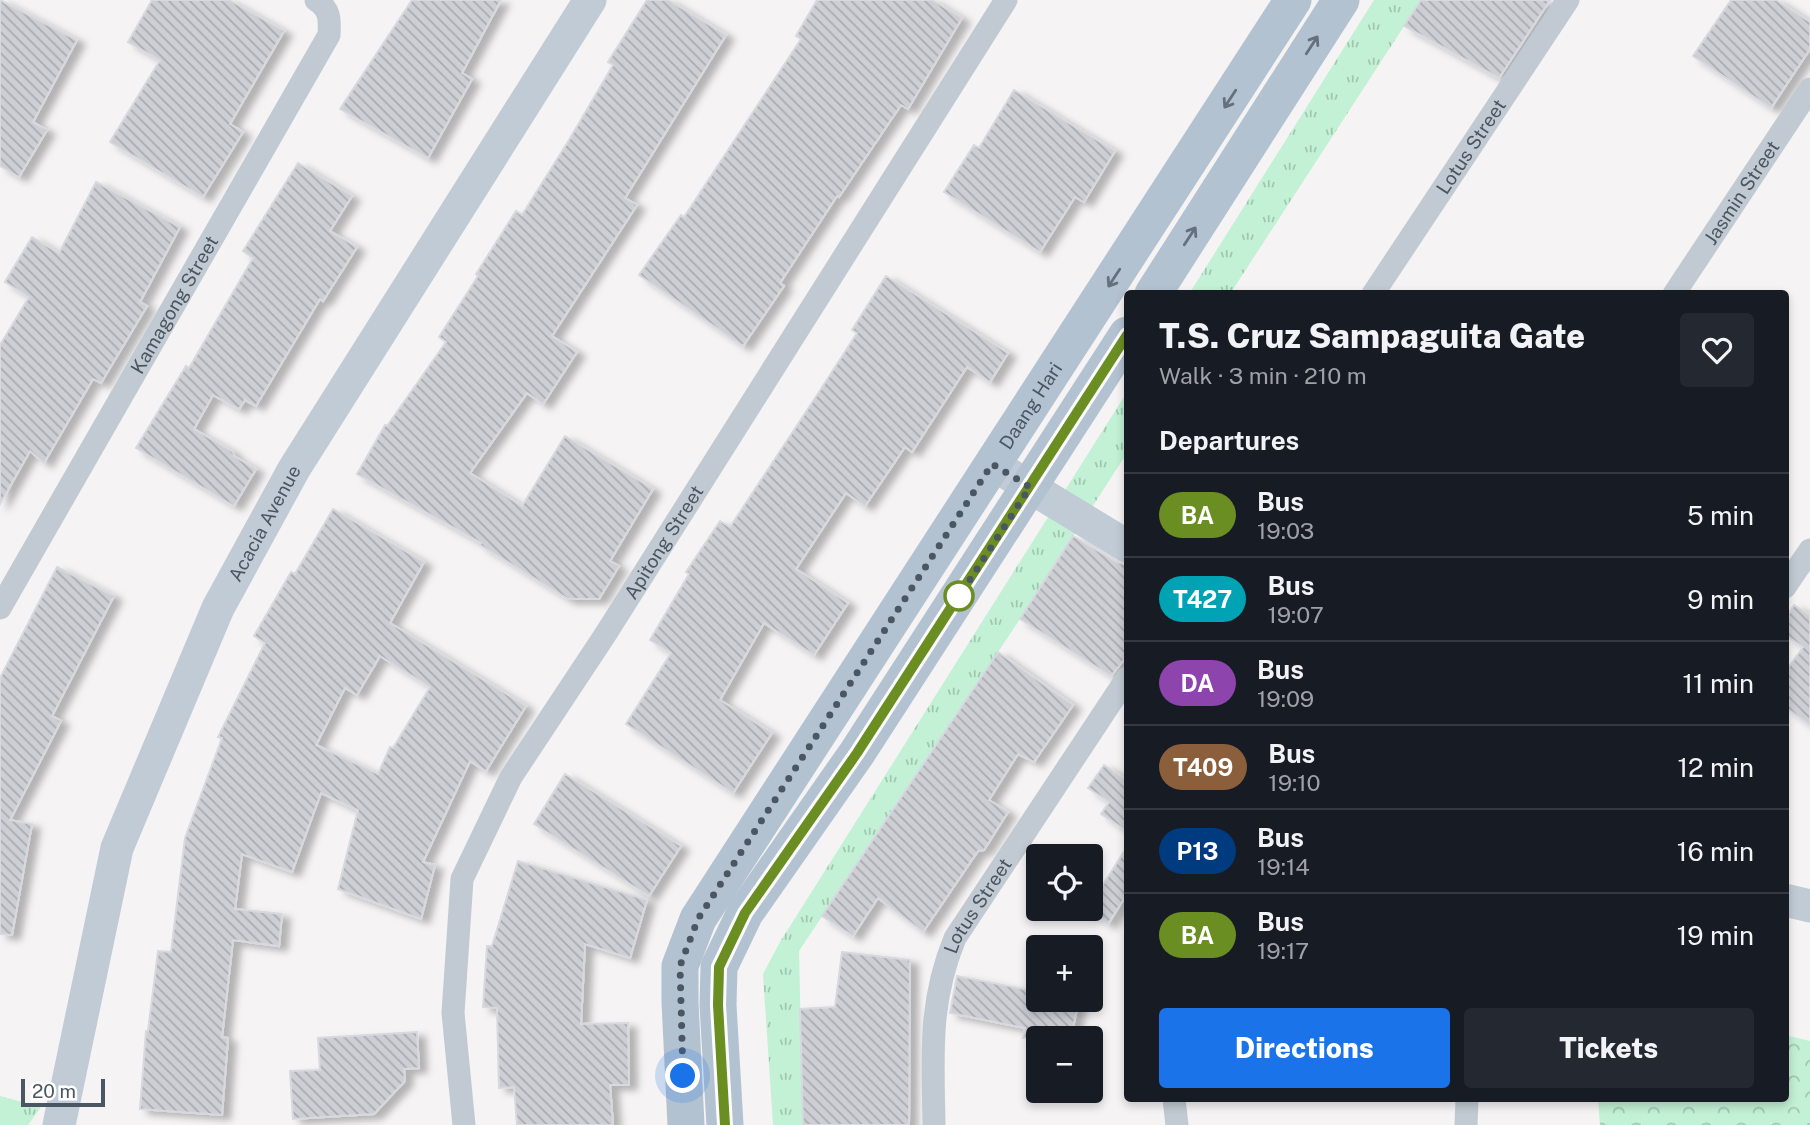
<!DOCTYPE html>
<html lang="en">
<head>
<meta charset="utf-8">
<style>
	:root { --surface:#171b24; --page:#242831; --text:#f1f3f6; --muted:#9ea1a6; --line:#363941; --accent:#1a73e8 }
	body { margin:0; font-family:"Public Sans",sans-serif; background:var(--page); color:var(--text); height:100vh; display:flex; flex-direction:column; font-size:26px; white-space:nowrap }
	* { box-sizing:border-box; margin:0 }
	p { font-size:23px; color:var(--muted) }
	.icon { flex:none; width:38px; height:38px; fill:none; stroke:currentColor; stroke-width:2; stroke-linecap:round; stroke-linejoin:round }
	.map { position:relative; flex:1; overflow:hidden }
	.sheet { position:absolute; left:1124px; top:290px; width:665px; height:812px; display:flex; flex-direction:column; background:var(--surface); border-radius:7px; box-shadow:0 4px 10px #0003 }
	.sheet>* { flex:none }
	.badge { padding:0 14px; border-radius:23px; font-size:24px; line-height:46px }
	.fabs { position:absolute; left:1026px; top:844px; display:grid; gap:14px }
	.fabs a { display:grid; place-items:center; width:77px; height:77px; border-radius:7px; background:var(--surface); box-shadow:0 4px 10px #0003; font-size:35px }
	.scale { position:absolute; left:21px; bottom:18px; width:84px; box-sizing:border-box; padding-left:7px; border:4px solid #4a5661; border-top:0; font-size:19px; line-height:24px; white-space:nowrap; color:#4a5661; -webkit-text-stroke:5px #fff; paint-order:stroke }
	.you { position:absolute; width:35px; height:35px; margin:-18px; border:5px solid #fff; border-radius:50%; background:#1a73e8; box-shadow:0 0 0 10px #1a73e833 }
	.map>.badge { position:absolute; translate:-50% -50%; box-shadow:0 0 0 4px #fff }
	h2 { padding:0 35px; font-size:26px; line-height:63px }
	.round { display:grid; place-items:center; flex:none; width:74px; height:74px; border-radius:7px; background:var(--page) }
	.headline { display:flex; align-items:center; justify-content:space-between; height:119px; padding:0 35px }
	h1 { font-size:33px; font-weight:800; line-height:52px }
	.cta { display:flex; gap:14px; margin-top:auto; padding:14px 35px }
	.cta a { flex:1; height:80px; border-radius:7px; background:var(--accent); color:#fff; font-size:28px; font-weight:800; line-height:80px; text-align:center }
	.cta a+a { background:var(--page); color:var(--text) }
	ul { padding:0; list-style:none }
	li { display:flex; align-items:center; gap:21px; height:84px; padding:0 35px; border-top:2px solid var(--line) }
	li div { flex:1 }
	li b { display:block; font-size:26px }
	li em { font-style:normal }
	li .badge { min-width:77px; font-weight:700; text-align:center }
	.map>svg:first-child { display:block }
	.grass { fill:url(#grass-tufts) }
	.forest { fill:url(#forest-crowns) }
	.building { fill:url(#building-back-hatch); stroke:#d7d9de; stroke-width:2; fill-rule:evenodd; filter:url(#shadow) }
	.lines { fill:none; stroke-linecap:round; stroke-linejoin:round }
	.street { stroke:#c1cad2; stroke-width:23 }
	.secondary { stroke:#c1cbd6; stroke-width:33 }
	.primary { stroke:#b3c2d1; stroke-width:37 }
	.oneway { stroke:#64717d }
	.line-casing { stroke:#fff; stroke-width:16 }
	.line { stroke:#6b8e23; stroke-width:10 }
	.walk { stroke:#4a5661; stroke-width:7; stroke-dasharray:0 12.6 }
	.stop-dot { fill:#fff; stroke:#6b8e23; stroke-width:3.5 }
	.labels { text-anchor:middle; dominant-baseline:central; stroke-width:5; stroke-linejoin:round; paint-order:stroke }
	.street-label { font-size:19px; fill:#4a5661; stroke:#fff }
</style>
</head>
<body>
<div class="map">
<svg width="1810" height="1125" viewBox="0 0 1810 1125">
	<defs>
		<pattern id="grass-tufts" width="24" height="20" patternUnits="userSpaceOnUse" patternTransform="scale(1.75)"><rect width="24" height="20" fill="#c3f1d5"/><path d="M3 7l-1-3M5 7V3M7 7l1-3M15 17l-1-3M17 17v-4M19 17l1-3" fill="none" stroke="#a0c6b0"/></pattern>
		<pattern id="forest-crowns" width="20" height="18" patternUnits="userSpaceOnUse" patternTransform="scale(1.75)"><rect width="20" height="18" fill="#c3f1d5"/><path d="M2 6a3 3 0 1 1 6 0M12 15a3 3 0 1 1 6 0" fill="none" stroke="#a0c6b0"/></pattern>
		<pattern id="building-back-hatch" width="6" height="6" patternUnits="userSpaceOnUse" patternTransform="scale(1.75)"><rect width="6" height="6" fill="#cdcfd5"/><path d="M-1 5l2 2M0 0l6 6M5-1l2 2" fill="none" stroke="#a8abb0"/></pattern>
		<filter id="shadow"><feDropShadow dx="8" dy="4.5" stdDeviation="3.5" flood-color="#0004"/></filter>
	</defs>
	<rect width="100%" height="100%" fill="#f5f3f3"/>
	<path class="grass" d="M1374 0H1421L1230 294H1189Z
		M1127 392V453L1020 619 799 951 803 1125H773L763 974 780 942Z
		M0 1096 41 1107 28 1125H0Z"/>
	<path class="forest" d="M1785 1035 1810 1041V1125H1600L1598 1099H1785Z"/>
	<path class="building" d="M0 0 77 40 33 122 47 130 19 177 0 166Z
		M152 0H229L284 31 230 124 243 132 203 197 110 142 160 60 128 42Z
		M412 0H501L462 73 472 79 428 158 340 109Z
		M647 0H668L726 35 625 198 637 205 552 336 577 352 543 404 527 393 470 473 522 506 565 436 653 489 610 561 619 566 599 599H568L480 545 481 543 357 474 385 425 387 426 446 342 439 337 478 276 476 274 516 211 522 215 569 140 613 65 608 62Z
		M817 0H932L962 18 908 109 901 105 839 197 837 196 780 283 784 286 743 346 639 275 681 215 684 217 801 39 796 36Z
		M1421 0H1550L1499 78 1404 26Z
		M1731 0H1776L1810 22V49L1771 108 1693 56Z
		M1014 90 1115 151 1084 202 1075 197 1040 252 944 192 974 145 979 148Z
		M298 163 352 196 330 231 357 247 323 301 320 299 256 406 245 400 239 409 213 395 194 429 233 452 234 456 256 469 234 506 136 448 186 366 189 368 253 258 243 251Z
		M96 182 180 227 140 302 147 306 101 383 93 379 44 463 30 451 0 504V345L29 297 5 282 32 237 59 253Z
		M886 276 1008 353 990 382 967 367 912 452 905 447 865 506 846 493 796 569 848 603 814 655 764 623 720 700 772 733 733 793 626 724 671 653 650 640 689 574 686 572 720 521 730 527 819 392 857 333 852 330Z
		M333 509 424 562 390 623 526 706 486 771 470 761 423 862 435 865 421 919 338 889 358 810 321 793 292 872 242 854 235 909 282 914 279 946 233 940 222 1037 228 1038 222 1115 140 1109 146 1031H148L158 951 171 952 185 838 222 738 218 737 265 643 254 636 291 572 295 574ZM380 656 430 687 393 748 390 747 378 774 316 745 345 688 357 695Z
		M1073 536 1117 562 1127 565V656L1111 676 1020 619Z
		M57 567 114 596 52 716 61 721 10 820 32 824 12 935 0 934V678Z
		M1794 605 1810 615V725L1785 707V672L1803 647 1785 635V620Z
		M998 652 1073 705 1034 762 1018 754 989 800 1008 812 984 850 978 851 923 932 878 898 853 936 822 916Z
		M1104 765 1124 778 1127 774V831L1101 814 1109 802 1088 788Z
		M565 774 681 846 649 896 534 824Z
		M1127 847V894L1108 924 1087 910 1090 908V905Z
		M518 861 647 900 630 958 585 944 581 1024 628 1023 629 1085H610L613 1125H517L514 1087 499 1088 497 1008 483 1007 487 946H492Z
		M842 952 910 960 909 1125H803L800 1009 835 1007Z
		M957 976 1038 992V999H1079L1071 1038H1023L1025 1028 950 1013Z
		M417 1032 419 1068 404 1069 405 1081 374 1114 293 1119 290 1071 320 1070 318 1038Z"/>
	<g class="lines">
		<g class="street">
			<path id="s1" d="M1373 294 1568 0"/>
			<path id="s2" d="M1674 294 1810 89"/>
			<path d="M1785 587 1810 550"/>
			<path id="s3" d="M0 608 329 35C330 19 330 9 316 0"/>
			<path d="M1174 1099 1177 1125"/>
			<path id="s4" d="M464 1125 453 1013 462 879 511 777 605 635 1006 0"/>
			<path id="s5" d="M934 1125C933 1056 928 1004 955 938L1127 678"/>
			<path d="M1466 1125 1467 1099"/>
		</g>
		<g class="secondary">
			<path d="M992 464 1127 546"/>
			<path d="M1785 900 1810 906"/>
			<path id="s6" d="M59 1125 117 848 218 608 294 469 590 0"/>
		</g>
		<g class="primary">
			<path d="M1153 294 1341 0"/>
			<path id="s7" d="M686 1125 680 1002V966L698 919 1293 0"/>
			<path d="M725 1125 718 1005 719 967 745 913 857 753 1127 335"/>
		</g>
	</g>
	<defs><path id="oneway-shaft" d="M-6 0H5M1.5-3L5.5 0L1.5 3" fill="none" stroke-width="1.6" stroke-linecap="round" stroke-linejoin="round" transform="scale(1.75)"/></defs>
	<g class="oneway">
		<use href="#oneway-shaft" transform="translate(1312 45) rotate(-57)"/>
		<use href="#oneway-shaft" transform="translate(1230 99) rotate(123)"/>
		<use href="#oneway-shaft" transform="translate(1190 236) rotate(-57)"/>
		<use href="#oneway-shaft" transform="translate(1114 278) rotate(123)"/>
	</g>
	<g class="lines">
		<defs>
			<path id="line" d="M725 1125 718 1005 719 967 745 913 857 753 1127 335"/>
		</defs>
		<use href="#line" class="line-casing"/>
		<use href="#line" class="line"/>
		<path class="walk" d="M683 1076 680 966 698 919 992 464 1030 487 955 603 959 596"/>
	</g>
	<circle class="stop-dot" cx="959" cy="596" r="14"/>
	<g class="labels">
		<g class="street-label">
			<text stroke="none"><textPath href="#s1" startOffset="177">Lotus Street</textPath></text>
			<text stroke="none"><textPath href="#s2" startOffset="122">Jasmin Street</textPath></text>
			<text stroke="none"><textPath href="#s3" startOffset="350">Kamagong Street</textPath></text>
			<text stroke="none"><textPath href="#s7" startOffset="821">Daang Hari</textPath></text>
			<text stroke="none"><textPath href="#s6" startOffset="640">Acacia Avenue</textPath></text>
			<text stroke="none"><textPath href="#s4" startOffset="640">Apitong Street</textPath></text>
			<text stroke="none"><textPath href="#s5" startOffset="229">Lotus Street</textPath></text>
		</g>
	</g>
</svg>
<div class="fabs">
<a><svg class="icon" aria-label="locate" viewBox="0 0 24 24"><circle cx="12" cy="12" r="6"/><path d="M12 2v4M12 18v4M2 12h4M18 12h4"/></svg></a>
<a>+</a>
<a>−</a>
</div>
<div class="scale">20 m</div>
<div class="you" style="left:683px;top:1076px"></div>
<section class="sheet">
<div class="headline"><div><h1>T.S. Cruz Sampaguita Gate</h1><p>Walk · 3 min · 210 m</p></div><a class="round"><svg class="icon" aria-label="heart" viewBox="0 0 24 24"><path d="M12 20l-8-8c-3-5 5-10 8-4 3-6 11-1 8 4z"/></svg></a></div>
<h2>Departures</h2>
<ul>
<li><span class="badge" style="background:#6b8e23;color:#fff">BA</span><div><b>Bus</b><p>19:03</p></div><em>5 min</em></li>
<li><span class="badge" style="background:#00a3b4;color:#fff">T427</span><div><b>Bus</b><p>19:07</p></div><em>9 min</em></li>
<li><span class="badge" style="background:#8e44ad;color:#fff">DA</span><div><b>Bus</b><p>19:09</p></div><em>11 min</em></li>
<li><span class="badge" style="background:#8b5e3c;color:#fff">T409</span><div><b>Bus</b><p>19:10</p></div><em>12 min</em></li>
<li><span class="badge" style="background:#003b80;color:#fff">P13</span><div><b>Bus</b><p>19:14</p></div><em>16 min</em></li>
<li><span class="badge" style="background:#6b8e23;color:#fff">BA</span><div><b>Bus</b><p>19:17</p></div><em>19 min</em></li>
</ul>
<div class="cta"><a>Directions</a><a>Tickets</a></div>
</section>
</div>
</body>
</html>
